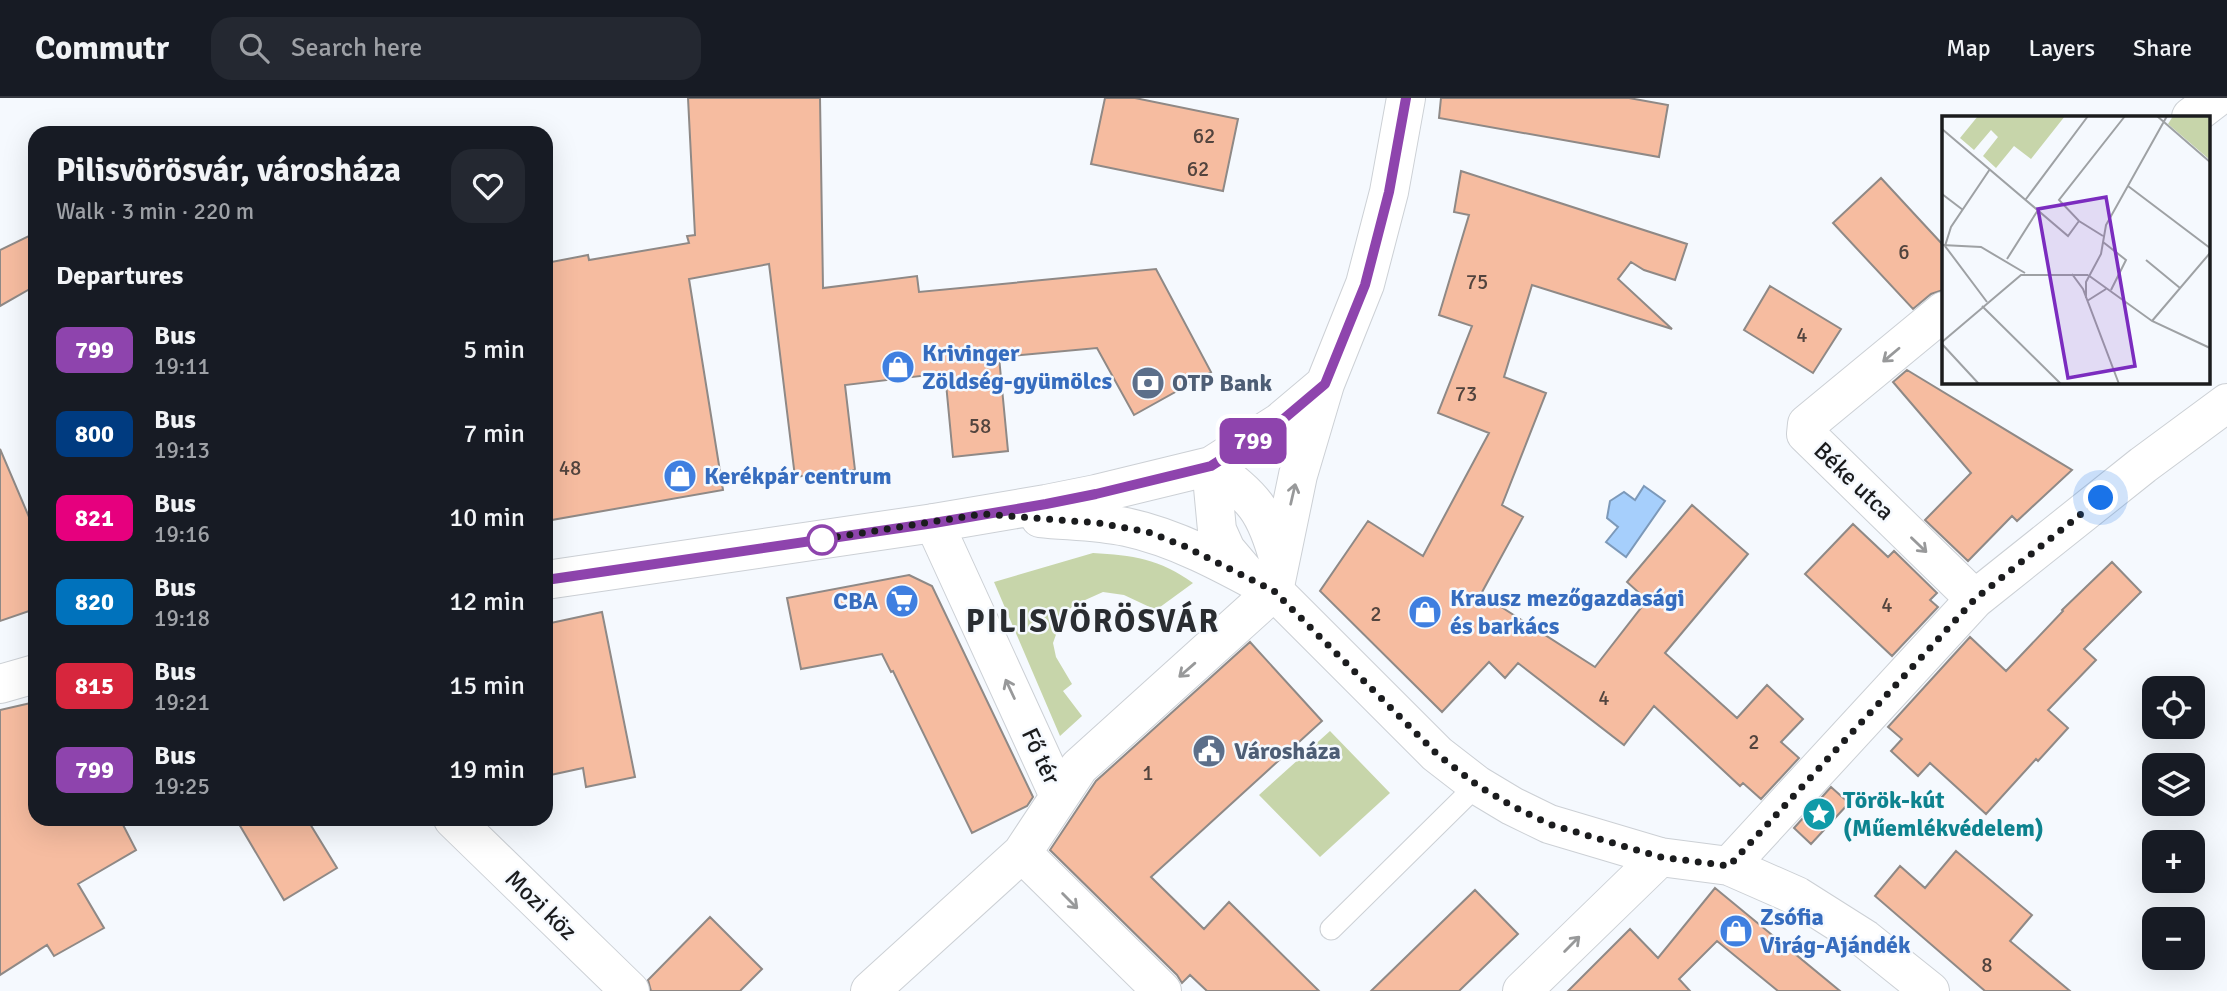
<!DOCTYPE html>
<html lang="en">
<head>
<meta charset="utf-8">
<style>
	:root { --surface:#171b24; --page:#242831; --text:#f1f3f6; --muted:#9ea1a6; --line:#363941 }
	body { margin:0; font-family:Signika,sans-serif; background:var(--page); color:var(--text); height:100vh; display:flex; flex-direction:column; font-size:26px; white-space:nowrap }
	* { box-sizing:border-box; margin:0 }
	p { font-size:23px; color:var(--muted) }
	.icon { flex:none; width:38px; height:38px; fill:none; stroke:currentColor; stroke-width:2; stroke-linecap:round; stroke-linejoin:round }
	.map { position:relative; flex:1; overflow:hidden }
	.drawer { position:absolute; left:28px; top:28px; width:525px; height:700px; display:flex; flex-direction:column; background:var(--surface); border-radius:21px; box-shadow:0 7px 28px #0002 }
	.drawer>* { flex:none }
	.badge { padding:0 14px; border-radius:10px; font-size:24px; line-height:46px }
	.fabs { position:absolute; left:2142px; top:578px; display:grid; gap:14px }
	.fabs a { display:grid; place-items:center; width:63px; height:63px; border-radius:14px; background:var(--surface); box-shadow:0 7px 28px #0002; font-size:35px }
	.you { position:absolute; width:35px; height:35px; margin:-18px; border:5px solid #fff; border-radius:50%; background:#1a73e8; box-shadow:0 0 0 10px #1a73e833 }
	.map>.badge { position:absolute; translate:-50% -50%; box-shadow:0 0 0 4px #fff }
	h2 { padding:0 28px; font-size:26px; line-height:63px }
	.round { display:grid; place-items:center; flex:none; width:74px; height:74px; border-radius:21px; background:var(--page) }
	.summary { display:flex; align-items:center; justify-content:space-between; height:119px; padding:0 28px }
	h1 { font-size:33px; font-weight:800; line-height:52px }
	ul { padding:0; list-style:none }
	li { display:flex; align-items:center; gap:21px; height:84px; padding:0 28px }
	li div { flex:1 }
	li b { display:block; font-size:26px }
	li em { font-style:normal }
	li .badge { min-width:77px; font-weight:700; text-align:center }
	header { display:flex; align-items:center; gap:42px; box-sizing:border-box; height:98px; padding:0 35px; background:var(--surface); border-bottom:2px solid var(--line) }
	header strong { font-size:33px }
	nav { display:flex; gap:38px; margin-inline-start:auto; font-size:24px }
	.search { width:490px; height:63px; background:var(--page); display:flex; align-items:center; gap:18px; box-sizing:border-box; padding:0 24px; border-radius:21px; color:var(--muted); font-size:26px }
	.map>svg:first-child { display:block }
	.green { fill:#c7d5aa }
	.water { fill:#a6cffc; stroke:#7c99b9; stroke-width:2 }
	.building { fill:#f6bca0; stroke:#8f8986; stroke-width:2 }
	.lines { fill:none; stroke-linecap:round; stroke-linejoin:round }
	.lane-casing { stroke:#ccd0d5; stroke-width:23 }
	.street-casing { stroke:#ccd0d5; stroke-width:40 }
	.secondary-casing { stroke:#ccd0d5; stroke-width:40 }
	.primary-casing { stroke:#ccd0d5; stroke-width:40 }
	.lane { stroke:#fff; stroke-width:21 }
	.street { stroke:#fff; stroke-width:38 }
	.secondary { stroke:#fff; stroke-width:38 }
	.primary { stroke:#fff; stroke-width:38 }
	.oneway { stroke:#98999a }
	.line-casing { stroke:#fff; stroke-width:16 }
	.line { stroke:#8e44ad; stroke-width:10 }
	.walk { stroke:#1b1c1e; stroke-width:7; stroke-dasharray:0 12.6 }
	.stop-dot { fill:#fff; stroke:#8e44ad; stroke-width:3.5 }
	.labels { text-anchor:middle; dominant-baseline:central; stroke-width:5; stroke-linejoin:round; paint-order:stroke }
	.number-label { font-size:21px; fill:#52443e }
	.shop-label { font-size:24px; font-weight:bold; fill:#366cbe; stroke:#f5f9fe; text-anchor:start }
	.service-label { font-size:24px; font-weight:bold; fill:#4e5e75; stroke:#f5f9fe; text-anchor:start }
	.street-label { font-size:24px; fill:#1b1c1e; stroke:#f5f9fe }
	.culture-label { font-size:24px; font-weight:bold; fill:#0d838f; stroke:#f5f9fe; text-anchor:start }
	.district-label { font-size:32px; font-weight:bold; letter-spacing:2px; fill:#2a2d31; stroke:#f5f9fe }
	.inset-road { fill:none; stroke:#9ea1a4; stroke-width:2 }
	.view { fill:#7b2cbf; fill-opacity:0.15; stroke:#7b2cbf; stroke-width:3.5 }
	.inset-edge { fill:none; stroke:#1b1c1e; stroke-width:3.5 }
</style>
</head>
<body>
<header>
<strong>Commutr</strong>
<div class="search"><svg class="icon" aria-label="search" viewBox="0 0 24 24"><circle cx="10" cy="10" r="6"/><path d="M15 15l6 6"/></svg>Search here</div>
<nav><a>Map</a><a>Layers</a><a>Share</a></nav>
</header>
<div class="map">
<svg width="2227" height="893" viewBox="0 0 2227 893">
	<rect width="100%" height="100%" fill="#f5f9fe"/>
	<path class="green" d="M1093 455C1132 457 1160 461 1193 485L1156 512 1124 497 1103 494 1074 507 1063 517 1053 545 1056 559 1072 586 1063 593 1082 618 1060 638 994 484Z
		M1330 633 1390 695 1320 759 1259 697Z"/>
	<path class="water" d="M1644 388 1665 403 1626 459 1606 444 1618 429 1607 420 1610 403 1624 394 1635 402Z"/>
	<path class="building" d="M688 0H820L823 190 917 178 919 194 1156 171 1211 274 1134 317 1097 250 999 259 1008 353 953 359 945 275 845 287 855 372 795 379 769 166 689 181 723 392 546 423V165L588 157 589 162 689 145 687 138 695 137Z
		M1105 0H1135L1238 21 1223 93 1091 66Z
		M1441 0H1629L1668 7 1659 59 1439 20Z
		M1461 73 1687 146 1675 182 1644 172 1631 164 1618 181 1672 231 1532 187 1504 279 1546 295 1502 407 1523 419 1481 496 1595 569 1647 502 1627 484 1692 407 1748 456 1665 555 1737 620 1767 587 1803 621 1781 644 1799 660 1761 701 1743 685 1740 688 1654 608 1624 647 1518 565 1505 580 1489 564 1442 614 1320 493 1368 423 1423 458 1489 335 1438 315 1472 228 1439 217 1469 117 1454 114Z
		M1881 80 1943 147V192L1931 196 1913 211 1833 125Z
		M35 135V188L0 208V152Z
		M1770 188 1841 231 1813 275 1744 232Z
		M1907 272 2072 372 2017 423 2012 418 1968 463 1925 422 1971 375 1893 284Z
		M0 351 35 433V511L0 523Z
		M1853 426 1888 459 1894 453 1937 495 1930 502 1938 509 1892 558 1805 476Z
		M2112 464 2141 494 2084 551 2096 562 2048 612 2068 630 2038 663 2036 661 1986 716 1930 665 1918 678 1891 653 1902 641 1888 629 1970 539 2006 573 2063 513 2062 512Z
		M909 477 932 488 1033 699 1027 708 972 735 893 573 891 574 882 556 801 571 787 500Z
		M602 514 635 679 586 689 583 670 546 678V526Z
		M1250 544 1322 623 1151 779 1204 831 1229 804 1319 893H1207L1190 877 1182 885 1177 877 1050 752 1096 683Z
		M35 604V721H120L136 752 78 786 104 830 54 858 47 847 0 877V612Z
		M1831 689 1849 705 1811 746 1794 730Z
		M236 721H307L337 770 284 802Z
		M1956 753 2032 817 2010 843 2070 893H1985L1875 798 1900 768 1925 790Z
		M1715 790 1840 893H1778L1717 843 1679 881 1690 893H1568L1630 831 1658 860Z
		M1475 792 1518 836 1459 893H1371Z
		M710 819 762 871 740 893H651L648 882Z"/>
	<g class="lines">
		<defs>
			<path id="lane" d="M1331 831 1477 687"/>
			<path id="street" d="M2191 19 2216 0
				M1944 213 1807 326 1806 336 1975 501
				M934 425 1059 698
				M453 721 630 893
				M1022 755 1162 893
				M1729 768 1975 501 2143 367 2227 305
				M870 893 1022 755 1079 669 1274 493
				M1522 893 1660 759"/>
			<path id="secondary" d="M1274 493 1437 656 1477 687 1512 708 1549 726 1660 759 1729 768 1797 798 1865 841 1930 893"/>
			<path id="primary" d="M1211 368 1217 432 1226 452 1248 478
				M1211 368C1254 400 1265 411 1279 463
				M1040 420C1068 423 1097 423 1126 429 1178 440 1228 468 1274 493L1298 377 1325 286
				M546 482 934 425 1046 406 1096 396 1211 368 1280 324 1325 286 1365 186 1389 94 1406 0
				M0 586 35 576"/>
		</defs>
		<use href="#lane" class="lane-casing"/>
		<use href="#street" class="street-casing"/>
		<use href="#secondary" class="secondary-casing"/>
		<use href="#primary" class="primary-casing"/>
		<use href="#lane" class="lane"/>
		<use href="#street" class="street"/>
		<use href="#secondary" class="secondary"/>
		<use href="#primary" class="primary"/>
	</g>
	<defs><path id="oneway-shaft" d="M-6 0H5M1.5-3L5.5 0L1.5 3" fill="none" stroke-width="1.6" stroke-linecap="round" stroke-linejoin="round" transform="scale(1.75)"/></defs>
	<g class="oneway">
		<use href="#oneway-shaft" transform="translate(1891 257) rotate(140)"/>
		<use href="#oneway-shaft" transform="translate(1293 396) rotate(-77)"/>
		<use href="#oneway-shaft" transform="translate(1919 447) rotate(44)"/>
		<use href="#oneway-shaft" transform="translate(1187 572) rotate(139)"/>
		<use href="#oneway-shaft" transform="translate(1010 591) rotate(-115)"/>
		<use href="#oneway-shaft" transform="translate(1070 803) rotate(45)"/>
		<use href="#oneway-shaft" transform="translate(1572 846) rotate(-45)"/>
	</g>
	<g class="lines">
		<defs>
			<path id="line" d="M546 482 934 425 1046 406 1096 396 1211 368 1280 324 1325 286 1365 187 1389 94 1406 0"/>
		</defs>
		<use href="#line" class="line-casing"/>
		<use href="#line" class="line"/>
		<path class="walk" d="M822 442 811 443 982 416 1099 425 1148 434 1184 448 1274 493 1437 656 1477 687 1512 708 1549 726 1660 759 1729 768 1975 501 2101 400"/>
	</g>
	<defs>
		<symbol id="shop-disc" viewBox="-11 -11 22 22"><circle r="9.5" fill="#3f7fe0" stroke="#f5f9fe"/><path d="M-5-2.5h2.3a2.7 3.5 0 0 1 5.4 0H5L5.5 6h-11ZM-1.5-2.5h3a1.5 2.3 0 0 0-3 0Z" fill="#fff"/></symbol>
		<symbol id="bank-disc" viewBox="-11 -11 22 22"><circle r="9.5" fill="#5c6f8a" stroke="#f5f9fe"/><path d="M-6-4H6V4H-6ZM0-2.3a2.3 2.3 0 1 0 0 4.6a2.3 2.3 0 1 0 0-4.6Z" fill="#fff"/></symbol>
		<symbol id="supermarket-disc" viewBox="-11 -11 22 22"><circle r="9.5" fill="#3f7fe0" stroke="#f5f9fe"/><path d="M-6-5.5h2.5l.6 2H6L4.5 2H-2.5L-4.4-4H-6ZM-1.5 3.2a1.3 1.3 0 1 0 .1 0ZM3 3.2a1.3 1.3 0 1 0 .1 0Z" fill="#fff"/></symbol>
		<symbol id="civic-disc" viewBox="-11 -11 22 22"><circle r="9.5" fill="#5c6f8a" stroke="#f5f9fe"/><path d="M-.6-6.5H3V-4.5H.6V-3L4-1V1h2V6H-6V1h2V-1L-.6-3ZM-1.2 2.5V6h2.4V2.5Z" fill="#fff"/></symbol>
		<symbol id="sight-disc" viewBox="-11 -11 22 22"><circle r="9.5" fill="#0f9aa8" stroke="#f5f9fe"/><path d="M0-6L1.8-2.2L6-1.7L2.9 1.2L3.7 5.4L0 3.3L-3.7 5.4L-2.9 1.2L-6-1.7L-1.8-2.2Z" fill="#fff"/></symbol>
	</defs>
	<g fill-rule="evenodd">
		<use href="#shop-disc" x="879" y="250" width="38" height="38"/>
		<use href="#bank-disc" x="1129" y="266" width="38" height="38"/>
		<use href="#shop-disc" x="661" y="359" width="38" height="38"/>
		<use href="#supermarket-disc" x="883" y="484" width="38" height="38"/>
		<use href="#shop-disc" x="1406" y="495" width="38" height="38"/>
		<use href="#civic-disc" x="1190" y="634" width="38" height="38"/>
		<use href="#sight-disc" x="1800" y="697" width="38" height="38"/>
		<use href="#shop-disc" x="1717" y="814" width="38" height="38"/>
	</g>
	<circle class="stop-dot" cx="822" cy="442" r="14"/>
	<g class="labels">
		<g class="number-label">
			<text x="1204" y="38">62</text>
			<text x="1198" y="71">62</text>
			<text x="1904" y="154">6</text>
			<text x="1477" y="184">75</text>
			<text x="1802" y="237">4</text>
			<text x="1466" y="296">73</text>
			<text x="980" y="328">58</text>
			<text x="570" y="370">48</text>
			<text x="1887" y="507">4</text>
			<text x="1376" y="516">2</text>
			<text x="1604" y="600">4</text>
			<text x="1754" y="644">2</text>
			<text x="1148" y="675">1</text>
			<text x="1987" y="867">8</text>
		</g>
		<g class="shop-label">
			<text x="922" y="255">Krivinger<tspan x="922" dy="28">Zöldség-gyümölcs</tspan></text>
			<text x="704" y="378">Kerékpár centrum</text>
			<text x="1450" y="500">Krausz mezőgazdasági<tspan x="1450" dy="28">és barkács</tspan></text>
			<text x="878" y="503" text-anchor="end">CBA</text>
			<text x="1760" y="819">Zsófia<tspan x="1760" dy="28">Virág-Ajándék</tspan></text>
		</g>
		<g class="service-label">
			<text x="1172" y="285">OTP Bank</text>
			<text x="1234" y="653">Városháza</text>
		</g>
		<g class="street-label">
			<text transform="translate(1854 383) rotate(44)">Béke utca</text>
			<text transform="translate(1041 658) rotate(65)">Fő tér</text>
			<text transform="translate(541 807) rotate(44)">Mozi köz</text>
		</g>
		<g class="culture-label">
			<text x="1843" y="702">Török-kút<tspan x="1843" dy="28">(Műemlékvédelem)</tspan></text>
		</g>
		<g class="district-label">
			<text x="1093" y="523">PILISVÖRÖSVÁR</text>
		</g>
	</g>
	<g transform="translate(1942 18)">
		<rect width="268" height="268" fill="#f5f9fe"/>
		<path d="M36 0H123L89 43 72 30 54 52 41 40 56 21 49 14 32 34 18 22ZM231 0H268V44L226 8Z" fill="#c7d5aa"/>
		<path class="inset-road" d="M215 0 268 46M0 13 126 120 137 105M186 70 268 132M0 78 21 94M84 83 146 0M161 120 137 105 117 84 183 0M161 126 184 144 169 174M0 129 39 131 83 157M65 143 96 94M204 144 238 172M130 158 141 173 177 268M146 159 210 205 268 232M144 182V166L159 138 164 109 225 0M145 185 164 173M45 186 3 130 9 111 48 53M40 190 119 268M210 205 268 137M0 226 79 159H146M0 228 37 268"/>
		<path class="view" d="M164 81 193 250 126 262 96 93Z"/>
		<rect width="268" height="268" class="inset-edge"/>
	</g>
</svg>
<div class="fabs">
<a><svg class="icon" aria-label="locate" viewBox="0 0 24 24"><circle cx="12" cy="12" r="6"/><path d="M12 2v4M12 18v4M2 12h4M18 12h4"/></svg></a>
<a><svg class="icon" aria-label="layers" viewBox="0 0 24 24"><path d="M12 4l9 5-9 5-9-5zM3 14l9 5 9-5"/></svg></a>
<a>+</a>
<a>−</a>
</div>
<div class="you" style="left:2101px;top:400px"></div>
<b class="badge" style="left:1253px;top:343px;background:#8e44ad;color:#fff">799</b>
<section class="drawer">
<div class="summary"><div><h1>Pilisvörösvár, városháza</h1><p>Walk · 3 min · 220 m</p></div><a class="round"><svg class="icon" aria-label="heart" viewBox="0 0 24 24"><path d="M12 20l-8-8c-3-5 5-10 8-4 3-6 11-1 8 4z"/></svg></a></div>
<h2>Departures</h2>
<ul>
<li><span class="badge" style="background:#8e44ad;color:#fff">799</span><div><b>Bus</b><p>19:11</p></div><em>5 min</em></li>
<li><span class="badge" style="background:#003b80;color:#fff">800</span><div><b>Bus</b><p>19:13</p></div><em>7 min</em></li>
<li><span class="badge" style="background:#e6007e;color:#fff">821</span><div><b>Bus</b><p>19:16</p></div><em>10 min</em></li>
<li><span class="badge" style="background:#0072bc;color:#fff">820</span><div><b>Bus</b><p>19:18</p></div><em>12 min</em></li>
<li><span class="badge" style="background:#d7263d;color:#fff">815</span><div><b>Bus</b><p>19:21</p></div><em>15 min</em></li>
<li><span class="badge" style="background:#8e44ad;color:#fff">799</span><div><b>Bus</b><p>19:25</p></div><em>19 min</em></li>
</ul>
</section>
</div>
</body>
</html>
